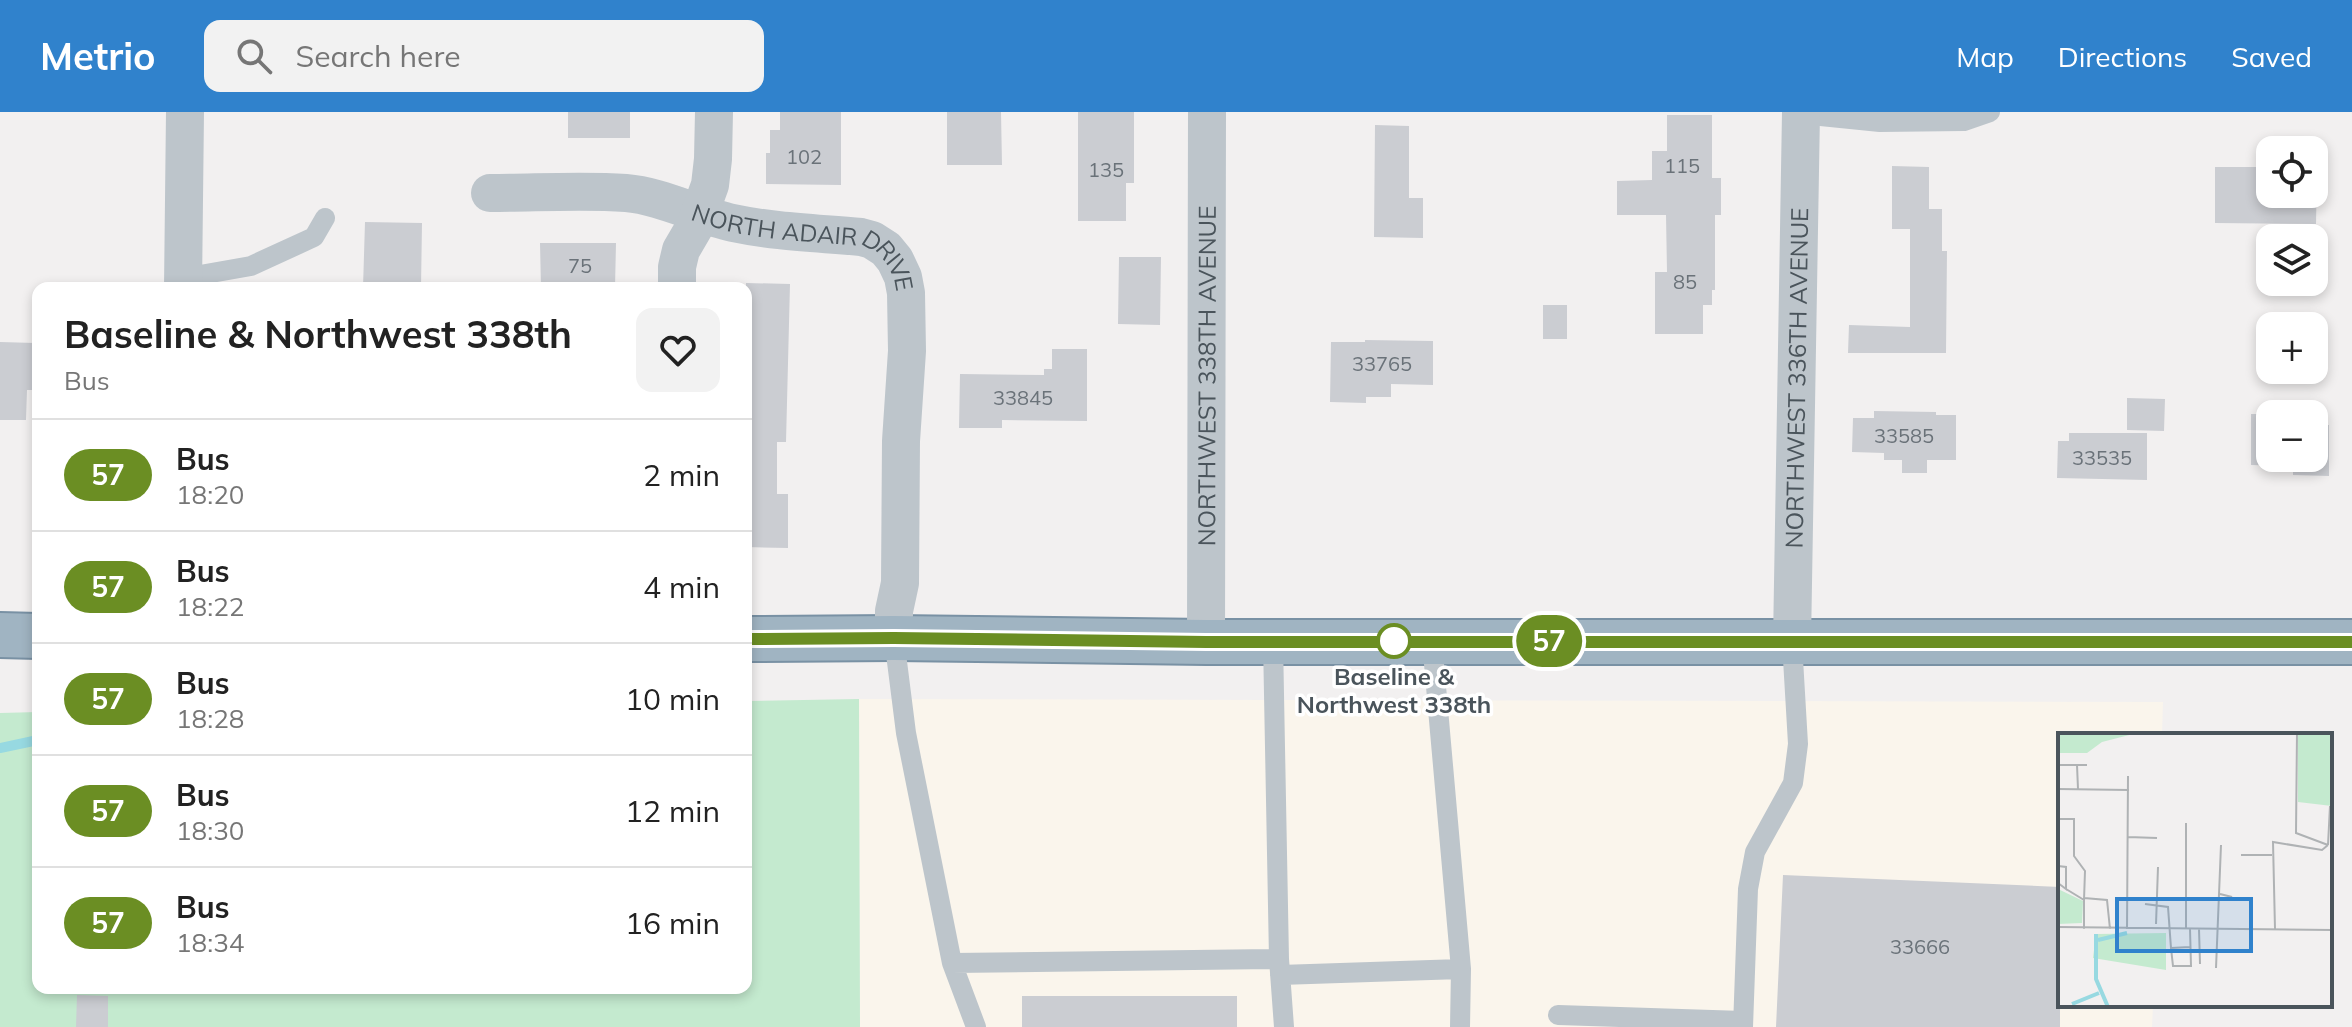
<!DOCTYPE html>
<html lang="en">
<head>
<meta charset="utf-8">
<style>
	:root { --surface:#fff; --page:#f2f2f2; --text:#222; --muted:#767676; --line:#e0e0e0; --accent:#3082cc }
	body { margin:0; font-family:Mulish,sans-serif; background:var(--page); color:var(--text); height:100vh; display:flex; flex-direction:column; font-size:30px; white-space:nowrap }
	* { box-sizing:border-box; margin:0 }
	p { font-size:26px; color:var(--muted) }
	.icon { flex:none; width:44px; height:44px; fill:none; stroke:currentColor; stroke-width:2; stroke-linecap:round; stroke-linejoin:round }
	.map { position:relative; flex:1; overflow:hidden }
	.drawer { position:absolute; left:32px; top:170px; width:720px; height:712px; display:flex; flex-direction:column; background:var(--surface); border-radius:16px; box-shadow:0 4px 12px #0003 }
	.drawer>* { flex:none }
	.badge { padding:0 16px; border-radius:26px; font-size:28px; line-height:52px }
	.fabs { position:absolute; left:2256px; top:24px; display:grid; gap:16px }
	.fabs a { display:grid; place-items:center; width:72px; height:72px; border-radius:16px; background:var(--surface); box-shadow:0 4px 12px #0003; font-size:40px }
	.map>.badge { position:absolute; translate:-50% -50%; box-shadow:0 0 0 4px #fff }
	.round { display:grid; place-items:center; flex:none; width:84px; height:84px; border-radius:16px; background:var(--page) }
	.head { display:flex; align-items:center; justify-content:space-between; height:136px; padding:0 32px }
	h1 { font-size:38px; font-weight:700; line-height:60px }
	ul { padding:0; list-style:none }
	li { display:flex; align-items:center; gap:24px; height:112px; padding:0 32px; border-top:2px solid var(--line) }
	li div { flex:1 }
	li b { display:block; font-size:30px }
	li em { font-style:normal }
	li .badge { min-width:88px; font-weight:700; text-align:center }
	header { display:flex; align-items:center; gap:48px; box-sizing:border-box; height:112px; padding:0 40px; background:var(--accent); color:#fff }
	header strong { font-size:38px }
	nav { display:flex; gap:44px; margin-inline-start:auto; font-size:28px }
	.search { width:560px; height:72px; background:var(--page); display:flex; align-items:center; gap:20px; box-sizing:border-box; padding:0 28px; border-radius:16px; color:var(--muted); font-size:30px }
	.map>svg:first-child { display:block }
	.commercial { fill:#faf5ec }
	.green { fill:#c4eacf }
	.lines { fill:none; stroke-linecap:round; stroke-linejoin:round }
	.stream { stroke:#97d9e1; stroke-width:10 }
	.building { fill:#cbcdd2 }
	.trunk-casing { stroke:#7991a4; stroke-width:48 }
	.service { stroke:#bdc5cb; stroke-width:20 }
	.minor { stroke:#bdc5cb; stroke-width:38 }
	.trunk { stroke:#a0b4c2; stroke-width:44 }
	.line-casing { stroke:#fff; stroke-width:18 }
	.line { stroke:#6b8e23; stroke-width:12 }
	.stop-dot { fill:#fff; stroke:#6b8e23; stroke-width:4 }
	.labels { text-anchor:middle; dominant-baseline:central; stroke-width:7; stroke-linejoin:round; paint-order:stroke }
	.number-label { font-size:20px; fill:#6a7279 }
	.street-label { font-size:24px; fill:#4a545b; stroke:#fff }
	.stop-label { font-size:24px; font-weight:bold; fill:#4a545b; stroke:#fff }
	.inset-river { fill:none; stroke:#97d9e1; stroke-width:4 }
	.inset-road { fill:none; stroke:#afb2b4; stroke-width:2 }
	.view { fill:#3082cc; fill-opacity:0.15; stroke:#3082cc; stroke-width:4 }
	.inset-edge { fill:none; stroke:#4a545b; stroke-width:4 }
</style>
</head>
<body>
<header>
<strong>Metrio</strong>
<div class="search"><svg class="icon" aria-label="search" viewBox="0 0 24 24"><circle cx="10" cy="10" r="6"/><path d="M15 15l6 6"/></svg>Search here</div>
<nav><a>Map</a><a>Directions</a><a>Saved</a></nav>
</header>
<div class="map">
<svg width="2352" height="915" viewBox="0 0 2352 915">
	<rect width="100%" height="100%" fill="#f2f0f0"/>
	<path class="commercial" d="M859 587 2163 590 2162 623H2060V893H2153L2152 915H860Z"/>
	<path class="green" d="M859 587 860 915H0V601L38 600V876H746V589Z"/>
	<g class="lines">
		<path class="stream" d="M0 636 38 628"/>
	</g>
	<path class="building" d="M568 0H630V26H568Z
		M780 0H841V73L766 72V41H770V18H780Z
		M947 0H1001L1002 53H947Z
		M1078 0H1134V71H1126V109H1078Z
		M1667 3H1712V66H1721V103H1715V178H1712V193H1703V222H1655V160H1667L1666 103H1617V69L1652 68V39H1667Z
		M1375 13 1409 14V86H1423V126L1374 125Z
		M1892 54 1929 55V97H1942V139H1947L1946 241H1848L1849 213 1910 215V117H1892Z
		M2215 55H2270V82H2314V56H2317L2316 112 2215 111Z
		M365 110 422 111 421 176H363Z
		M540 131H616L615 176H541Z
		M1119 145H1161L1160 213 1118 212Z
		M746 171 790 172 786 330H777V382H788V436L746 435Z
		M1543 193H1567V227H1543Z
		M1365 228 1433 229V273L1391 272V285H1366V291L1330 290 1331 230H1365Z
		M0 230 35 231V278H27L26 308H0Z
		M1052 237H1087V309L1002 308V316H959L960 262 1044 263V257H1052Z
		M2127 286 2165 287 2164 319 2127 318Z
		M1874 299 1936 300V303H1956V348H1927V361H1902V348H1884V341L1852 340 1853 306H1874Z
		M2251 302H2270V346H2314V313H2329V364L2293 363V354L2251 353Z
		M2069 321H2147V368L2057 366 2058 329H2069Z
		M1783 763 2060 775V915H1776Z
		M77 883 108 884V915H76Z
		M1022 884H1237V915H1022Z"/>
	<g class="lines">
		<defs>
			<path id="trunk" d="M0 523 38 524
				M746 527 894 526 1206 530H2352"/>
		</defs>
		<use href="#trunk" class="trunk-casing"/>
		<path class="service" d="M1801 2 1880 10 1964 9 1990 0
			M183 166 251 154 314 125 325 106
			M894 526 906 621 952 851 1279 847
			M1273 529 1279 847 1284 915
			M1432 529 1461 857 1460 915
			M952 851 976 915
			M1280 863 1461 857
			M1558 903 1743 909
			M1743 915 1748 777 1755 740 1793 671 1798 632 1792 530"/>
		<g class="minor">
			<path id="s1" d="M490 81C535 81 581 78 626 81 661 84 697 103 733 111 775 120 818 121 861 125L872 128 886 137 895 148 903 165 906 181 907 239 901 329 900 471 894 499V526"/>
			<path d="M183 176 185 0"/>
			<path d="M677 176V155L681 138 695 114 710 73 713 47 714 0"/>
			<path id="s2" d="M1206 530 1207 0"/>
			<path id="s3" d="M1792 530 1801 0"/>
		</g>
		<use href="#trunk" class="trunk"/>
	</g>
	<g class="lines">
		<defs>
			<path id="line" d="M746 527 894 526 1206 530H2352"/>
		</defs>
		<use href="#line" class="line-casing"/>
		<use href="#line" class="line"/>
	</g>
	<circle class="stop-dot" cx="1394" cy="529" r="16"/>
	<g class="labels">
		<g class="number-label">
			<text x="804" y="44">102</text>
			<text x="1682" y="53">115</text>
			<text x="1106" y="57">135</text>
			<text x="580" y="153">75</text>
			<text x="1685" y="169">85</text>
			<text x="1382" y="251">33765</text>
			<text x="1023" y="285">33845</text>
			<text x="1904" y="323">33585</text>
			<text x="2102" y="345">33535</text>
			<text x="1920" y="834">33666</text>
		</g>
		<g class="street-label">
			<text stroke="none"><textPath href="#s1" startOffset="328">NORTH ADAIR DRIVE</textPath></text>
			<text stroke="none"><textPath href="#s2" startOffset="266">NORTHWEST 338TH AVENUE</textPath></text>
			<text stroke="none"><textPath href="#s3" startOffset="264">NORTHWEST 336TH AVENUE</textPath></text>
		</g>
		<g class="stop-label">
			<text x="1394" y="564">Baseline &amp;<tspan x="1394" dy="28">Northwest 338th</tspan></text>
		</g>
	</g>
	<g transform="translate(2058 621)">
		<rect width="274" height="274" fill="#f2f0f0"/>
		<path d="M0 0H79L44 9 29 20H0ZM240 0H274V73L240 69ZM0 156 25 168 24 190 0 191ZM108 200V237L35 225 38 201Z" fill="#c4eacf"/>
		<path class="inset-river" d="M38 201V246L50 274M40 207 69 200M14 271 41 260"/>
		<path class="inset-road" d="M239 0 238 100 270 112M0 32H29M19 32 20 56M0 56 71 57M0 86H16V123L27 138 26 167M70 104 99 105M270 112 272 73M183 122H214M0 133 8 134V156L0 150M8 156 26 167V196M26 165 49 167 52 196M162 166 174 164 162 161M87 171 110 174 113 215 132 214M98 191 100 134M0 194 274 197M69 196 70 43M128 196V90M141 196 142 231M217 196 215 109 264 117 270 112M273 198 274 226M113 215 115 233H133L132 196M158 235 163 112"/>
		<path class="view" d="M59 166H193V218H59Z"/>
		<rect width="274" height="274" class="inset-edge"/>
	</g>
</svg>
<div class="fabs">
<a><svg class="icon" aria-label="locate" viewBox="0 0 24 24"><circle cx="12" cy="12" r="6"/><path d="M12 2v4M12 18v4M2 12h4M18 12h4"/></svg></a>
<a><svg class="icon" aria-label="layers" viewBox="0 0 24 24"><path d="M12 4l9 5-9 5-9-5zM3 14l9 5 9-5"/></svg></a>
<a>+</a>
<a>−</a>
</div>
<b class="badge" style="left:1549px;top:529px;background:#6b8e23;color:#fff">57</b>
<section class="drawer">
<div class="head"><div><h1>Baseline &amp; Northwest 338th</h1><p>Bus</p></div><a class="round"><svg class="icon" aria-label="heart" viewBox="0 0 24 24"><path d="M12 20l-8-8c-3-5 5-10 8-4 3-6 11-1 8 4z"/></svg></a></div>
<ul>
<li><span class="badge" style="background:#6b8e23;color:#fff">57</span><div><b>Bus</b><p>18:20</p></div><em>2 min</em></li>
<li><span class="badge" style="background:#6b8e23;color:#fff">57</span><div><b>Bus</b><p>18:22</p></div><em>4 min</em></li>
<li><span class="badge" style="background:#6b8e23;color:#fff">57</span><div><b>Bus</b><p>18:28</p></div><em>10 min</em></li>
<li><span class="badge" style="background:#6b8e23;color:#fff">57</span><div><b>Bus</b><p>18:30</p></div><em>12 min</em></li>
<li><span class="badge" style="background:#6b8e23;color:#fff">57</span><div><b>Bus</b><p>18:34</p></div><em>16 min</em></li>
</ul>
</section>
</div>
</body>
</html>
